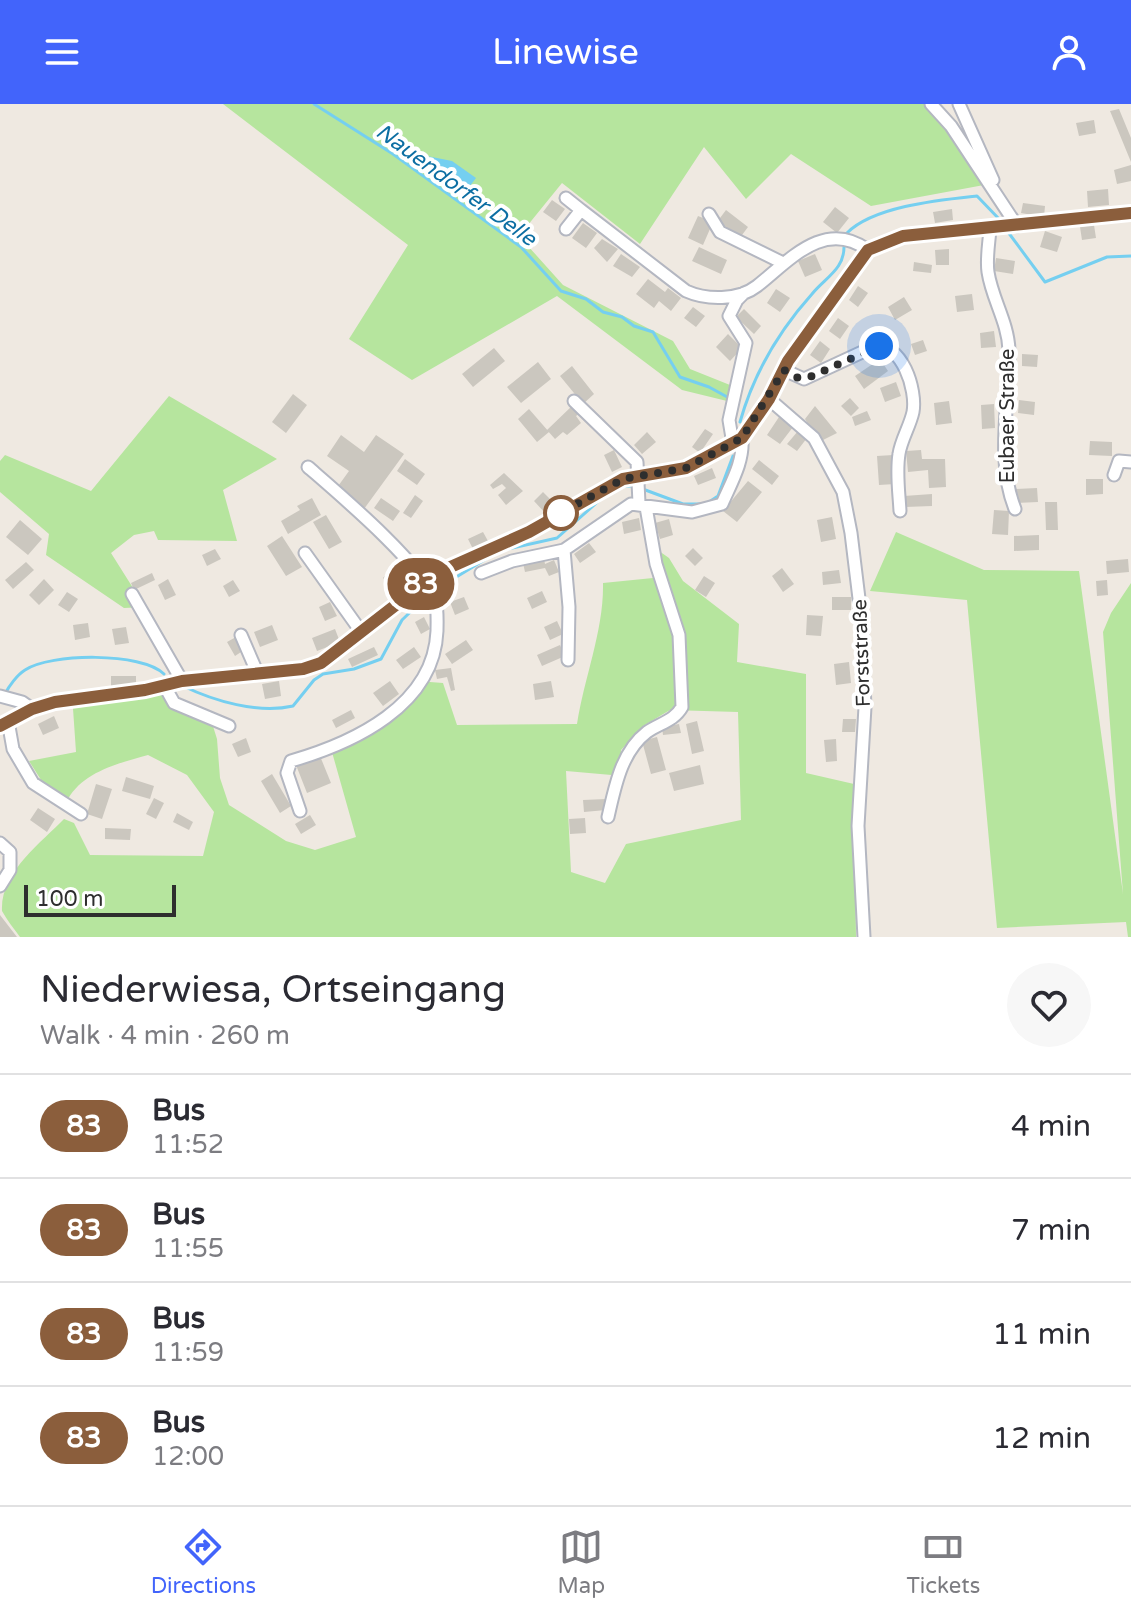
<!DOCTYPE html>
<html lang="en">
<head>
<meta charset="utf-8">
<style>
	:root { --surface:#fff; --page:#f7f7f7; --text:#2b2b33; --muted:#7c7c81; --line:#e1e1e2; --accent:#4264fb }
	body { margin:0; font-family:"Varela Round",sans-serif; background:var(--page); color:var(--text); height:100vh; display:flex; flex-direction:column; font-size:30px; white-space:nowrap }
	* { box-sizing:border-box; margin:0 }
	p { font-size:26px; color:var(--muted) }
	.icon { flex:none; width:44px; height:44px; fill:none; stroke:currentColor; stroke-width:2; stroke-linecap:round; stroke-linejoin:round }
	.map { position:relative; height:833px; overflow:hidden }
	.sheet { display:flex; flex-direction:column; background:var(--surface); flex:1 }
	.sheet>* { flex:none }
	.badge { padding:0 16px; border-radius:26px; font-size:28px; line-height:52px }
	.scale { position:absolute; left:24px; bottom:20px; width:152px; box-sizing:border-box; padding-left:8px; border:4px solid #2e2e2e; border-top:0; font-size:22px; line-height:28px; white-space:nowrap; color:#2e2e2e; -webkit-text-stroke:6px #fff; paint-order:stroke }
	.you { position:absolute; width:40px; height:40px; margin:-20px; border:6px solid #fff; border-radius:50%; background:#1a73e8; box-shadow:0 0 0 12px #1a73e833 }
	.map>.badge { position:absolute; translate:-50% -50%; box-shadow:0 0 0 4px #fff }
	.round { display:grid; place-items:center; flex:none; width:84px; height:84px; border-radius:42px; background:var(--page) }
	.summary { display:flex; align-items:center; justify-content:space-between; height:136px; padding:0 40px }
	h1 { font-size:38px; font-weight:600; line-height:60px }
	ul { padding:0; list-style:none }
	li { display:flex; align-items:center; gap:24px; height:104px; padding:0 40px; border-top:2px solid var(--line) }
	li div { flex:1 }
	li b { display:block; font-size:30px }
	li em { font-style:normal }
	li .badge { min-width:88px; font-weight:700; text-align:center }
	header { display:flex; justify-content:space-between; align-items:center; height:104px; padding:0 40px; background:var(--accent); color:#fff; font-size:36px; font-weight:600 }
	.menu { display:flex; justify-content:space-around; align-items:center; height:112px; border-top:2px solid var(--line); background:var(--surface); font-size:22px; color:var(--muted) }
	.menu a { display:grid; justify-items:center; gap:4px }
	.menu .active { color:var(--accent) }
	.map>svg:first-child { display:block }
	.green { fill:#b6e59e; fill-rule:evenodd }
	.water { fill:#75cff0 }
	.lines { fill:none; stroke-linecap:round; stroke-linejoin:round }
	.stream { stroke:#75cff0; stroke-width:3 }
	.building { fill:#cbc7bf }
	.minor-casing { stroke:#b4b7c1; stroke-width:15 }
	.minor { stroke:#fff; stroke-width:11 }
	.line-casing { stroke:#fff; stroke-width:18 }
	.line { stroke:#8b5e3c; stroke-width:12 }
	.walk { stroke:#2e2e2e; stroke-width:8; stroke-dasharray:0 14.4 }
	.stop-dot { fill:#fff; stroke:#8b5e3c; stroke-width:4 }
	.labels { text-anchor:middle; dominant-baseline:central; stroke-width:8; stroke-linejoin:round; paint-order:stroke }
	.street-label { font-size:20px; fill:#2e2e2e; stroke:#fff }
	.water-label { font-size:22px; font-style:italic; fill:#0d6fa3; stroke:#fff }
</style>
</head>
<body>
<header><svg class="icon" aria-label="menu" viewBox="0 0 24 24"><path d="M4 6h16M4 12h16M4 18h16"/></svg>Linewise<svg class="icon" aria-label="person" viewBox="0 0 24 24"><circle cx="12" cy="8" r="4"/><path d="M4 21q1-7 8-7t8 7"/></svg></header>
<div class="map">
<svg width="1131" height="833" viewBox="0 0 1131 833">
	<rect width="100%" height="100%" fill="#efe9e1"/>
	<path class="green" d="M223 0H926L946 21 984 81 871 102 791 50 746 95 704 43 640 140 562 79 519 132 563 181 673 237 690 265 730 281 727 297 682 286 557 192 412 276 349 235 408 141Z
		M169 292 277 355 223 386 237 437 158 436 154 427 134 431 111 449 145 503 124 504 46 451 49 430 0 388V357L5 351 91 387Z
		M896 428 984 466 1079 467 1123 790 1103 528 1111 509 1131 479V833H1128L1126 818 997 824 967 496 870 487Z
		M659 447 669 454 683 477 739 520 737 558 806 570V669L854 680 856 833H20C14 825 7 816 2 807 0 768 42 738 64 715L74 719 90 751 203 752 214 708 187 671 148 651C120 659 84 667 68 695L43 679 29 657 76 648 72 590 147 581 181 595 212 619 217 635 220 674 229 701 286 737 315 746 356 733 330 641 389 604 417 577 443 579 457 621 577 620C584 574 604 526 603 479L653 474 647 449ZM670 606 738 608 741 716 626 740 605 779 571 768 566 667 623 672 621 646 643 622Z"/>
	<path class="water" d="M422 51 452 57 476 74 463 91 419 55Z"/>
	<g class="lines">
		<path class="stream" d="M314 0 393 50 521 143 561 187 586 195 603 208 622 213 634 222 653 228 680 273 709 283 729 294
			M1005 124 1045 178 1107 153 1131 152
			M847 129C874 102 940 96 977 92L1001 117
			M740 318C754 268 778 228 812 190 826 173 845 165 844 141
			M640 384 683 400H701
			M709 398 718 392 733 352
			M435 486 499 447 557 434 602 394 625 382H633
			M183 582C214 597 258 610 293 602L314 576 323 570 354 565 381 555 402 516 429 490
			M5 590C9 582 17 571 25 566 50 549 142 548 164 570"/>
	</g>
	<path class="building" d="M1119 5 1131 34V58L1110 7Z
		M1094 16 1096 29 1079 32 1076 19Z
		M1131 61V77L1117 80 1114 66Z
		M1108 85 1109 101 1088 103 1087 87Z
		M552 96 565 105 556 117 543 108Z
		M1023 99 1045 102 1044 113 1021 109Z
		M835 103 849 114 837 129 823 118Z
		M952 105 953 116 935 119 933 108Z
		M726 106 748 123 739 135 717 118Z
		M698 112 713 118 703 141 688 134Z
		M583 119 597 129 586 144 572 134Z
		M1094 121 1096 134 1082 136 1080 123Z
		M1045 127 1062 133 1057 148 1040 143Z
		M602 135 618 145 607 158 594 144Z
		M699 143 727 156 721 170 692 157Z
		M949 145V161H936L935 146Z
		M621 150 640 163 632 173 613 162Z
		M815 150 822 166 805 173 798 157Z
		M996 154 1015 157 1013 170 994 167Z
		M914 158 932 161 931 169 913 167Z
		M648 175 665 188 668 184 681 194 671 207 659 197 654 204 636 190Z
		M858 182 868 189 858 203 849 196Z
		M776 185 790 194 780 208 767 199Z
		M972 190 974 206 957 208 955 192Z
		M904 193 912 206 895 216 888 203Z
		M693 203 705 212 696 223 684 214Z
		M744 205 761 222 754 230 736 213Z
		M838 214 849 222 840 235 829 227Z
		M994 227 996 243 981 244 980 229Z
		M728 230 742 244 730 257 716 243Z
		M923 236 927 247 915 251 911 240Z
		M820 237 830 245 821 259 810 251Z
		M494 244 505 257 473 283 462 270Z
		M1022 250 1038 251 1037 263 1022 262Z
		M880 255 888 267 864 285 855 272Z
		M538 258 551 275 521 299 507 283Z
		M572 262 594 290 583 300 560 272Z
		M896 278 901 292 885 298 880 284Z
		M293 290 307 301 286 329 272 318Z
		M850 294 859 304 851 312 841 302Z
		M1019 296 1035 298 1034 311 1018 309Z
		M949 297 952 319 936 321 934 299Z
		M994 300 995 324 982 325 981 301Z
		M573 301 580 309 576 312 581 319 567 331 563 328 555 335 547 326Z
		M815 302 837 329 819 338 805 315Z
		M529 305 549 328 537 338 518 315Z
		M867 307 871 316 855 322 852 313Z
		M779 313 793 323 780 340 767 331Z
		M705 325 713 330 700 349 692 343Z
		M798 327 807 334 797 347 787 340Z
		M647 328 656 338 642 350 634 341Z
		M341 331 364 348 376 331 404 350 364 405 336 385 349 367 327 352Z
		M1090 337 1112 338V352L1089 351Z
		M614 346 622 363 612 368 604 351Z
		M921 346 922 355H945L946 383 929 384 928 366 908 368 906 347Z
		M893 351 895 380 879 381 877 352Z
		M405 355 425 370 417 381 397 367Z
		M759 356 779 372 772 381 752 365Z
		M712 364 716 374 698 381 694 372Z
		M504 369 523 387 506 401 498 391 506 384 502 380 493 385 490 381Z
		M1086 375H1103V390L1086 391Z
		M748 377 762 388 737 418 723 407Z
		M1037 384 1038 398 1014 399 1013 385Z
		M543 388 556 401 546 410 534 397Z
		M932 390V402L905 403 904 392Z
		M415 391 423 397 411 414 403 409Z
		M312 394 321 411 288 430 281 417 300 406 297 402Z
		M381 394 400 407 393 417 374 404Z
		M1045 398H1057L1058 426H1046Z
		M994 406 1009 407 1008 431 992 430Z
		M326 411 342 438 329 445 313 418Z
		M832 413 836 435 821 438 817 416Z
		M639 414 641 426 624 430 622 418Z
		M669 415 673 431 660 435 655 419Z
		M20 416 42 435 28 451 6 433Z
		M483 428 488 437 473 445 468 435Z
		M1039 431V446L1014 447V432Z
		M282 432 302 463 286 472 267 442Z
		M589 439 596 448 580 459 574 450Z
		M693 444 703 454 695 462 685 452Z
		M215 445 221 455 207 462 202 451Z
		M544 455 545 460 554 456 559 468 549 472 545 464 525 468 523 459Z
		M1128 455 1129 468 1107 470 1106 457Z
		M26 458 34 466 13 485 5 476Z
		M396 459 406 469 393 483 383 474Z
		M782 464 794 480 783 488 772 472Z
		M839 466 841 479 823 481 822 468Z
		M152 469 155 476 134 486 131 479Z
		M704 472 715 479 706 493 695 486Z
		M44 475 54 486 39 501 29 491Z
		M168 475 176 491 165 496 158 481Z
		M233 476 240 487 229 493 223 482Z
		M1107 476 1108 491 1097 492 1096 477Z
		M542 487 547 498 532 505 527 494Z
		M67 488 78 495 69 508 58 501Z
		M464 493 469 505 455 511 450 498Z
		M832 493H851V506H832Z
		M330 498 337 512 325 517 319 503Z
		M807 511 823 512 821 532 806 531Z
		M424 513 430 525 421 530 415 518Z
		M557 517 563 530 550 536 544 523Z
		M88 519 90 533 75 536 73 521Z
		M272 521 278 536 260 543 254 528Z
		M126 523 129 539 115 541 112 525Z
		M335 525 340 538 317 547 312 534Z
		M236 533 244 546 235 552 227 538Z
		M466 536 473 546 452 560 445 550Z
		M560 541 565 552 542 562 537 551Z
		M374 543 378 551 352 563 348 555Z
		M414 543 421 553 403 565 396 556Z
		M849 558 851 579 836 581 834 560Z
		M451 564 455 586 451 587 447 573 437 575 435 566Z
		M111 572H136V582H111Z
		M279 577 281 592 265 595 262 580Z
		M390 577 399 590 383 602 373 589Z
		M551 577 554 593 535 596 533 580Z
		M351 606 355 614 336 624 332 616Z
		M54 612 59 624 43 631 38 620Z
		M843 615H856L855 628H842Z
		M697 617 704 647 692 650 686 620Z
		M679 620 681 629 663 631 662 623Z
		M657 633 666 666 651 670 642 637Z
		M246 634 251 648 238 653 232 640Z
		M836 635 837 657 826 658 824 636Z
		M320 652 331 679 307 689 296 661Z
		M700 661 704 680 674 687 669 669Z
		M272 670 291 702 280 709 261 677Z
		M126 673 154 682 150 695 122 687Z
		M96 680 112 685 102 715 87 710Z
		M154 694 164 699 156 715 146 710Z
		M606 695V706L584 708 583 696Z
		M38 704 55 715 47 728 30 716Z
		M177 709 193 718 189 726 173 718Z
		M310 711 316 721 301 730 295 720Z
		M585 714 586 729 570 730 569 715Z
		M105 724 131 725 130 736 105 735Z
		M0 811 17 833H0Z"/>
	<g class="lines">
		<defs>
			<path id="minor" d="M931 0 951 22 1017 122
				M959 0 993 76
				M566 94 581 106
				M709 110 720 128 781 158
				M566 125 581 106 686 187C706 196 738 197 757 182 789 157 824 114 868 146
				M990 125C989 139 986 155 988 168 992 195 1008 218 1009 246 1010 298 995 355 1015 405
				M784 266 804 275 873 243C902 237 917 286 913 308 910 322 901 336 899 350 896 368 899 389 900 407
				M769 295 814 334 843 388 851 429 861 511 865 603 858 722 864 833
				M574 297 637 358 639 399
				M733 340 729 316 746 239 729 212 737 196 744 189
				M1114 371 1119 357 1131 358
				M564 446 569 503 568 556
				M305 449 362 529
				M481 469 512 457 564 446 631 400 692 408 722 400C731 379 744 358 742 334
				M132 490 182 577
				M241 531 257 568
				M164 581 174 599 229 622
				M0 592 22 598 32 605
				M8 617 13 645 33 679 81 710
				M0 622 32 605 55 598 145 586 182 577 303 565 321 559 437 469 529 428 623 375 686 364 742 334 769 295 788 257 868 146 903 132 1131 109
				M300 707 287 669 291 657C353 639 434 602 437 527 437 517 438 506 435 496 422 460 339 390 308 363
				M608 713C615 683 621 648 647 628 660 619 674 617 682 603L679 531 656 460 646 403
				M0 739 10 748V766L0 782"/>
		</defs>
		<use href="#minor" class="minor-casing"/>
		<use href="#minor" class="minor"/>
	</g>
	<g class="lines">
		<defs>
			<path id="line" d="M0 622 32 605 55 598 145 586 182 577 303 565 321 559 437 469 529 428 623 375 686 364 742 334 769 295 788 257 868 146 903 132 1131 109"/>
		</defs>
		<use href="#line" class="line-casing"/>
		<use href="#line" class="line"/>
		<path class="walk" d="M561 409 557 411 623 375 686 364 742 334 784 266 798 274 810 273 879 242"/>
	</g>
	<circle class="stop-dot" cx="561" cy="409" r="16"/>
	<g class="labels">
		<g class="street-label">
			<text transform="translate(1008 312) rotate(-90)">Eubaer Straße</text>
			<text transform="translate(862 549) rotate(-92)">Forststraße</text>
		</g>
		<g class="water-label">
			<text transform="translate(456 81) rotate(36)">Nauendorfer Delle</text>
		</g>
	</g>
</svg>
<div class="scale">100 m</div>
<div class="you" style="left:879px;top:242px"></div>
<b class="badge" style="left:421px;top:480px;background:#8b5e3c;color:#fff">83</b>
</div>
<section class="sheet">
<div class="summary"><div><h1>Niederwiesa, Ortseingang</h1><p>Walk · 4 min · 260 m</p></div><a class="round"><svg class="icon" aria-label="heart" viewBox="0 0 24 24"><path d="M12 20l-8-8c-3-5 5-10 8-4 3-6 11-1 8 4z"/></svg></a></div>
<ul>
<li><span class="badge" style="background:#8b5e3c;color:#fff">83</span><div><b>Bus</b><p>11:52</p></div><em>4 min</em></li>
<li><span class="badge" style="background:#8b5e3c;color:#fff">83</span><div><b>Bus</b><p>11:55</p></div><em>7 min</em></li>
<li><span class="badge" style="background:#8b5e3c;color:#fff">83</span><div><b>Bus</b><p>11:59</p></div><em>11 min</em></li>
<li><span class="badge" style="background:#8b5e3c;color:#fff">83</span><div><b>Bus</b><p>12:00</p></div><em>12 min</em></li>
</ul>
</section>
<nav class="menu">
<a class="active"><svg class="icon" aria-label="directions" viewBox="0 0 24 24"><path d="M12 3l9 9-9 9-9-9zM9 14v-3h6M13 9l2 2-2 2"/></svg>Directions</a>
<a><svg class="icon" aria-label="map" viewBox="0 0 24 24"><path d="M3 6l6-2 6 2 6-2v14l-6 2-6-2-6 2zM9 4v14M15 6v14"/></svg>Map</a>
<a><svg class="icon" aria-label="tickets" viewBox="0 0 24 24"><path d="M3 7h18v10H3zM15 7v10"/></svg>Tickets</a>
</nav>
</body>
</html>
